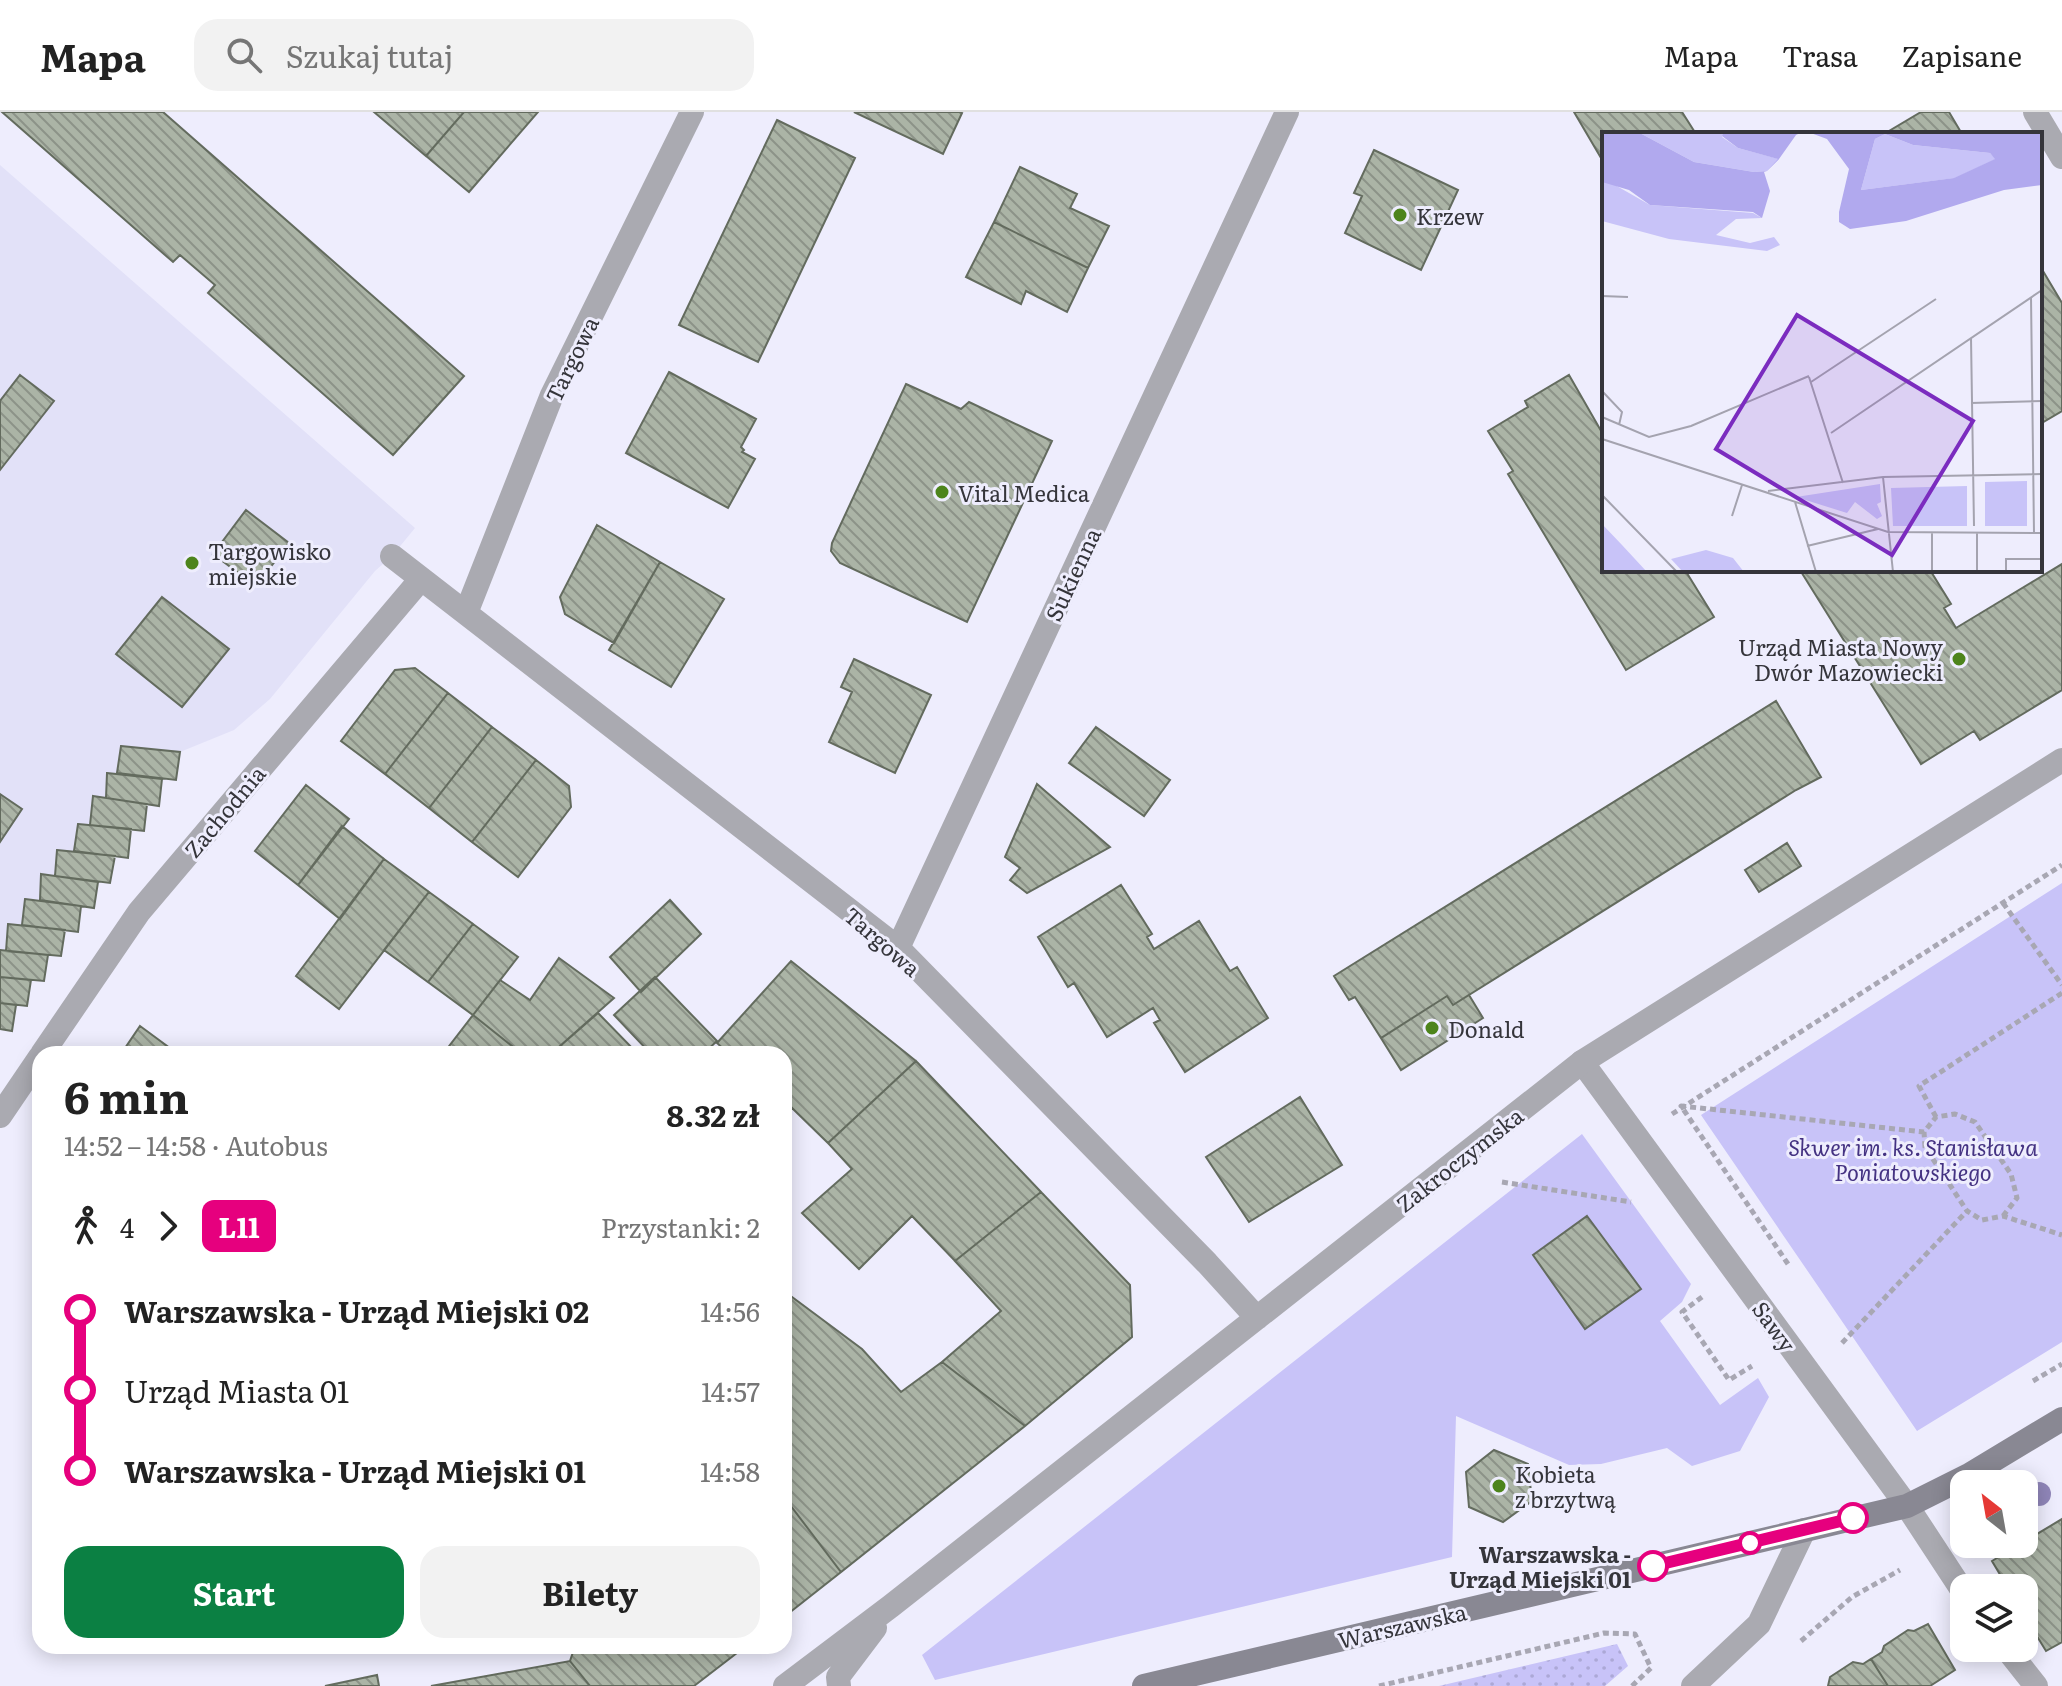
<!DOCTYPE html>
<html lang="pl">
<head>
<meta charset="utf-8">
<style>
	:root { --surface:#fff; --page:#f2f2f2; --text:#222; --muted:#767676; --line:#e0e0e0; --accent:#0b8043 }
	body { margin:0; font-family:Literata,serif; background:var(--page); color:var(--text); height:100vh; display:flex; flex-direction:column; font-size:30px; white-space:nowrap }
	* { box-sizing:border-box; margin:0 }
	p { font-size:26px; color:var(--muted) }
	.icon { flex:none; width:44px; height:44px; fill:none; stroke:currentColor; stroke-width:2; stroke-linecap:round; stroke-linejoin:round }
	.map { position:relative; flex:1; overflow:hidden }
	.side { position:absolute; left:32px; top:934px; width:760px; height:608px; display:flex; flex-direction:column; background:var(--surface); border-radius:24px; box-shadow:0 4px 20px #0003 }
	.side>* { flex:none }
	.badge { padding:0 16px; border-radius:12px; font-size:28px; line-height:52px }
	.needle { width:52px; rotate:329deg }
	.buttons { position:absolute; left:1950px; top:1358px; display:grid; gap:16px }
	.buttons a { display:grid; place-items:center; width:88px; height:88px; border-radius:16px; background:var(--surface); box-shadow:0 4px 20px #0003; font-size:40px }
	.map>.badge { position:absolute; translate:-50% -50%; box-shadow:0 0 0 4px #fff }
	.legs { display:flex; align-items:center; gap:12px; height:88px; padding:0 32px; font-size:26px }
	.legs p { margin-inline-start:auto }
	.headline { display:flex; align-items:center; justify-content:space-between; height:136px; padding:0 32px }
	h1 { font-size:44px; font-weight:700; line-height:60px }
	.button { display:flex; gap:16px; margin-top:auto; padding:16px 32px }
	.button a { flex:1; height:92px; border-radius:24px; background:var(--accent); color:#fff; font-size:32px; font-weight:700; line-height:92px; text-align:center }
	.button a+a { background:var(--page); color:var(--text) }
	ul { padding:0 32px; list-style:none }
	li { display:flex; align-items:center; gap:28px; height:80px; font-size:30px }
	li i { display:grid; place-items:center; width:12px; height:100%; margin:0 10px; background:currentColor }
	li i::after { content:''; width:20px; height:20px; margin:-10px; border:6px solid; border-radius:50%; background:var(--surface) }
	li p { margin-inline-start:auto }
	li:first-child i { background:linear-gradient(#0000 50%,currentColor 0) }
	li:last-child i { background:linear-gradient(currentColor 50%,#0000 0) }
	header { display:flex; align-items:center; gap:48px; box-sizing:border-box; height:112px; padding:0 40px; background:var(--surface); border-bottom:2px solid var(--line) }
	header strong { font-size:38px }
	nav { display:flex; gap:44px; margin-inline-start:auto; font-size:28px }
	.search { width:560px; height:72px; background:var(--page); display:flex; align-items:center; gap:20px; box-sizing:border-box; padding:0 28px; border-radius:24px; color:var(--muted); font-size:30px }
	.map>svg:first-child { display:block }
	.built { fill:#e2e1f8 }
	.grass { fill:url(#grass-dots) }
	.park { fill:#c8c3f8 }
	.building { fill:url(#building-back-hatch); stroke:#636b5e; stroke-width:2 }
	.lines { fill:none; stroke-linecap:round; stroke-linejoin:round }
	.path { stroke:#a8a7b3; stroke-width:5; stroke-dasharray:6 4; stroke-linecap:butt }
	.lane { stroke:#aaaab1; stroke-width:24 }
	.street { stroke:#aaaab1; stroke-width:24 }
	.secondary { stroke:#898893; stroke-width:24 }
	.tree { fill:#9086b9 }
	.line-1-casing { stroke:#fff; stroke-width:18 }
	.line-1 { stroke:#e6007e; stroke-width:12 }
	.poi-dot { fill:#4d841c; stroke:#eeedfd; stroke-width:3 }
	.stop-1-dot { fill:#fff; stroke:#e6007e; stroke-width:4 }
	.labels { text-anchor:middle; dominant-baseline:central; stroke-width:6; stroke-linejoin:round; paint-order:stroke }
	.poi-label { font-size:22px; fill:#35353b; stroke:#eeedfd; text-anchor:start }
	.street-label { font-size:22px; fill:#35353b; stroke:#eeedfd }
	.park-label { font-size:22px; font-style:italic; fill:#443282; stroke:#eeedfd }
	.stop-label { font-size:22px; font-weight:bold; fill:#35353b; stroke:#eeedfd; text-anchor:end }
	.inset-road { fill:none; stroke:#a4a3af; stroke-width:2 }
	.view { fill:#7b2cbf; fill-opacity:0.15; stroke:#7b2cbf; stroke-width:4 }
	.inset-edge { fill:none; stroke:#35353b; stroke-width:4 }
</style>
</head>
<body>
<header>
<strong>Mapa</strong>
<div class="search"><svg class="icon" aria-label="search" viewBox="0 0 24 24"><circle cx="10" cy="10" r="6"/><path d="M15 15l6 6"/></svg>Szukaj tutaj</div>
<nav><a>Mapa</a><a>Trasa</a><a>Zapisane</a></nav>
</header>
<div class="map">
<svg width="2062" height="1574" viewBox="0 0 2062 1574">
	<defs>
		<pattern id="grass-dots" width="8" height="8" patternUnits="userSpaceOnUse" patternTransform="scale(2)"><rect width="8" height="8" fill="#c8c3f8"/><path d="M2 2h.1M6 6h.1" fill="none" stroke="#aca8d6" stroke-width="1.8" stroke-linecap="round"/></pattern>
		<pattern id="building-back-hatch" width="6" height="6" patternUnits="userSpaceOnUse" patternTransform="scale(2)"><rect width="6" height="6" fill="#abb4a6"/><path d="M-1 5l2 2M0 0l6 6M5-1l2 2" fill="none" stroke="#8c9388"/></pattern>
	</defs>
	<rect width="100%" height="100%" fill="#eeedfd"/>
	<path class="built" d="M0 53 415 416 392 444 375 459 270 587 234 618 180 640 121 634 117 661H107L106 686 93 684 90 713 78 712 74 739 58 738 55 764 41 763 40 788 25 787 22 813 8 812 6 839 0 838Z"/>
	<path class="grass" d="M1617 1532 1628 1554 1605 1574H1439Z"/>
	<path class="park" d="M2062 771V1230L1917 1319 1701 1003Z
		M1582 1022 1691 1172 1682 1190 1660 1209 1720 1293 1758 1266 1769 1285 1740 1339 1692 1354 1667 1336 1601 1352 1569 1353 1456 1304 1452 1445 935 1568 922 1543Z"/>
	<path class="building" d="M2 0H163L464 264 393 343 208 181 215 173 180 143 173 150Z
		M374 0H464L426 44Z
		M464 0H538L469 80 426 44Z
		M854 0H959L962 1 943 42Z
		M1574 0H1682L1696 22H1604V51Z
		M1921 0H1949L1962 22H1884Z
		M777 8 855 46 758 250 679 213Z
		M1374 38 1458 78 1421 158 1345 121 1362 84 1354 81Z
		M1020 55 1077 82 1070 96 1109 114 1088 156 994 110Z
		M994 110 1088 156 1067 200 1026 179 1021 192 966 165Z
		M2040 154 2062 191V299L2040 312Z
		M669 260 756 307 741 335 744 338 742 340 755 347 728 396 626 341Z
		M20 263 54 289 0 358V289Z
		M1569 263 1604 324V458H1685L1714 505 1626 558 1508 362 1513 359 1488 319 1528 295 1525 289Z
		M906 272 961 297 969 290 1052 329 967 510 840 451 831 439 832 431Z
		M246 398 289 431 256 474 213 442Z
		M597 413 660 450 614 531 565 502 560 485Z
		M660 450 724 487 671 575 609 538Z
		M2062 452V578L1980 628 1974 619 1921 652 1800 458H1930L1951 492 1944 496 1956 516Z
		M162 485 229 537 182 595 116 542Z
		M854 547 931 583 895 661 829 630 852 580 841 575Z
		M415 556 448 581 385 662 341 629 395 558Z
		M448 581 492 615 429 696 385 662Z
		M1776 589 1821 665 1796 678 1453 893 1447 884 1381 926 1355 885 1349 888 1334 864Z
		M492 615 536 648 472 730 429 696Z
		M1096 615 1170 668 1144 704 1069 651Z
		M121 634 180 640 176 668 117 661Z
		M536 648 569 674 571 695 518 765 472 730Z
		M107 661 162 667 159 694 106 686Z
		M1037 672 1110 735 1027 781 1010 768 1020 756 1005 745Z
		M306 673 349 707 298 773 255 739Z
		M0 682 22 697 0 730Z
		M93 684 147 692 144 719 90 713Z
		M78 712 131 717 128 746 74 739Z
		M342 714 384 747 340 807 298 773Z
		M1787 731 1801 754 1759 780 1745 758Z
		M57 738 115 744 110 771 55 764Z
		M384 747 429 780 339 897 296 864Z
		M41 762 98 770 94 796 40 788Z
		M1121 773 1152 822 1147 825 1154 837 1199 809 1230 859 1237 855 1268 906 1185 960 1154 911 1160 908 1153 896 1107 925 1074 871 1068 875 1038 825Z
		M429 780 473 812 428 870 384 838Z
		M25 787 81 794 78 820 22 813Z
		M670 788 701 822 641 880 610 845Z
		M8 812 65 818 61 844 6 839Z
		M473 812 518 845 473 903 428 870Z
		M0 838 48 843 44 869 0 865Z
		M559 846 614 886 551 942H522L473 903 500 868 530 888Z
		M791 849 916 949 828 1031 792 996 784 1004V942H729L717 931Z
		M0 865 31 868 27 894 0 891Z
		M655 865 717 929 703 942H651L614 903Z
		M1469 883 1483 906 1401 958 1381 926 1447 884 1453 893Z
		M0 891 16 893 12 919 0 917Z
		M598 901 638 942H551Z
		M473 903 522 942H443Z
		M140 914 178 942H121Z
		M916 949 1041 1080 955 1149 912 1104 859 1157 802 1101 852 1057 828 1031Z
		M1300 985 1342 1053 1249 1110 1206 1045Z
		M1041 1080 1130 1173 1132 1225 1025 1314 942 1250 1001 1199 955 1149Z
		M1587 1104 1641 1177 1585 1217 1533 1143Z
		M784 1179 862 1237 901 1280 942 1250 1025 1314 841 1460 784 1385Z
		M1494 1338 1528 1352 1532 1389 1503 1410 1469 1395 1466 1360Z
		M784 1385 841 1460 784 1505Z
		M2062 1407V1530L2046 1539 2024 1503V1476H2008L1992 1449Z
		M1928 1512 1955 1558 1930 1574H1888L1871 1547 1882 1540 1884 1534 1908 1518 1914 1519Z
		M575 1534H746L694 1574H590L570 1549Z
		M1871 1547 1888 1574H1828L1830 1565 1853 1550 1863 1552Z
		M570 1549 590 1574H431Z
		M377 1563 379 1574H325Z"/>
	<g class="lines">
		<path class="path" d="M2003 791 2062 873
			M1672 1002 2062 753
			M1936 1005 1919 974 2062 881
			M1502 1070 1631 1090
			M2003 1104 2017 1086 2011 1062 1975 1010 1955 1002 1936 1005 1924 1020 1925 1035 1967 1099 1982 1108 2003 1104 2062 1123
			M1788 1152 1681 994 1924 1020
			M1702 1185 1682 1200 1729 1268 1752 1254
			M1842 1231 1967 1099
			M2033 1269 2062 1252
			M1801 1529 1852 1485 1900 1458
			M1379 1574 1604 1521 1635 1522 1651 1556 1632 1574"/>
		<path class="lane" d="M1582 950 1907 1394
			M1693 1574 1759 1512 1804 1418"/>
		<path class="street" d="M2035 0 2062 45
			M392 444 898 836 1207 1151 1257 1206
			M466 501 552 283 692 0
			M898 836 1287 0
			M42 942 139 800 421 467
			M0 1004 40 945
			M1907 1394 1964 1481
			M2006 1536 2036 1574
			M785 1574 891 1494 1582 950 2062 648
			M839 1574 838 1565 875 1516"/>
		<path class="secondary" d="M1144 1574 1907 1394 1969 1363 2062 1307"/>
	</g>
	<circle class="tree" cx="2039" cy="1382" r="12"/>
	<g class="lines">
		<defs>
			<path id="line-1" d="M1653 1454 1853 1406"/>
		</defs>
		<use href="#line-1" class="line-1-casing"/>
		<use href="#line-1" class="line-1"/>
	</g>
	<g class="poi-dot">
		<circle cx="1400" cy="103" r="8"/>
		<circle cx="942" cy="380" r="8"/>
		<circle cx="192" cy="451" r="8"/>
		<circle cx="1959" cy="547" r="8"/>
		<circle cx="1432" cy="916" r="8"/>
		<circle cx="1499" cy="1374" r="8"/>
	</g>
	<g class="stop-1-dot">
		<circle cx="1853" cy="1406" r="14"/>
		<circle cx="1750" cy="1431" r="10"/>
		<circle cx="1653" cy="1454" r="14"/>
	</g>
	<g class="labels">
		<g class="poi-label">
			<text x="1416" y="103">Krzew</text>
			<text x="958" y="380">Vital Medica</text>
			<text x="208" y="438">Targowisko<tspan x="208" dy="25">miejskie</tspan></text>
			<text x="1943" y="534" text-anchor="end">Urząd Miasta Nowy<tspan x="1943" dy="25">Dwór Mazowiecki</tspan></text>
			<text x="1448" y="916">Donald</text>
			<text x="1515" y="1361">Kobieta<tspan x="1515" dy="25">z brzytwą</tspan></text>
		</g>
		<g class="street-label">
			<text transform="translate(571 247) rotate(-64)">Targowa</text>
			<text transform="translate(1072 462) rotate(-65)">Sukienna</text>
			<text transform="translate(224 699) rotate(-50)">Zachodnia</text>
			<text transform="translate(883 829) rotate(41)">Targowa</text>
			<text transform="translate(1459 1047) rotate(-38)">Zakroczymska</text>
			<text transform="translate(1775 1214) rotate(54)">Sawy</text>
			<text transform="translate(1402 1513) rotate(-13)">Warszawska</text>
		</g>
		<g class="park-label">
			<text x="1913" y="1034">Skwer im. ks. Stanisława<tspan x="1913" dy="25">Poniatowskiego</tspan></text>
		</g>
		<g class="stop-label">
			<text x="1631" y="1441">Warszawska -<tspan x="1631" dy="25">Urząd Miejski 01</tspan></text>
		</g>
	</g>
	<g transform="translate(1602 20)">
		<rect width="440" height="440" fill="#eeedfd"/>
		<path d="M36 0H122L120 5 136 16 177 27 165 39 152 40 92 30ZM283 2 311 13 388 21 394 27 353 46 259 58 273 7ZM0 392 20 413 45 440H0ZM104 418 131 426 142 440H81L69 427Z" fill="#c8c3f8"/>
		<path d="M6 49 48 73 151 81 160 86 134 87 114 103 148 111 172 105 178 113 165 119 67 107 0 89V50Z" fill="#c8c3f8"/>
		<path d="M425 349V394H383V350ZM278 352 279 370 275 372 280 384 275 387 253 370 245 381 194 365ZM365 354V394H291L289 356Z" fill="#c8c3f8"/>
		<path d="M0 0H36L92 30 152 40 165 39 176 27 136 16 120 4 122 0H200L194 3 177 27 165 39 162 40 168 59 160 86 151 80 48 73 27 58 0 50ZM206 0H440V53L402 58 304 89 248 97 237 90V80L247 37 225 7ZM283 2 311 13 388 21 393 27 352 46 259 58 273 7Z" fill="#b1a9ee" fill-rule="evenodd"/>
		<path class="inset-road" d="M0 164 26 165M429 165 432 401M369 206 372 394M207 245 241 351M209 250 334 167M0 259 20 280 17 293M369 271 440 269M0 285 47 305 89 294 207 244M229 301 440 158M0 307 286 400 440 401M281 345 291 440M166 359 281 345 440 342M0 363 75 440M193 370 214 440M130 384 140 353M330 401V440M375 401V440M205 414 276 397M404 440V427H440"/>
		<path class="view" d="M195 183 371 289 290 423 114 317Z"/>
		<rect width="440" height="440" class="inset-edge"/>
	</g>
</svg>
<div class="buttons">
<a><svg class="needle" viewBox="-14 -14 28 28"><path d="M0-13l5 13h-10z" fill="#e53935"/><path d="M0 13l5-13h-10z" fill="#767676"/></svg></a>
<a><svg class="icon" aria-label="layers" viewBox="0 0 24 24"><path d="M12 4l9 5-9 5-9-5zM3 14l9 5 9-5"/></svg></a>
</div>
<section class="side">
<div class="headline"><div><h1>6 min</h1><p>14:52 – 14:58 · Autobus</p></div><b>8.32 zł</b></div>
<div class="legs"><svg class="icon" aria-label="walk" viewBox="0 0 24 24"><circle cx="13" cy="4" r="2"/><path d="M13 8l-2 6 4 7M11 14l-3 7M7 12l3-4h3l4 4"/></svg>4<svg class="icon" aria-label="forward" viewBox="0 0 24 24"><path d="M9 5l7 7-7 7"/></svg><b class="badge" style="background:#e6007e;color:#fff">L11</b><p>Przystanki: 2</p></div>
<ul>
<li><i style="color:#e6007e"></i><b>Warszawska - Urząd Miejski 02</b><p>14:56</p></li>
<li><i style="color:#e6007e"></i><span>Urząd Miasta 01</span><p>14:57</p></li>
<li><i style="color:#e6007e"></i><b>Warszawska - Urząd Miejski 01</b><p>14:58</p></li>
</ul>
<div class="button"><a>Start</a><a>Bilety</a></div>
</section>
</div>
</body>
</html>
